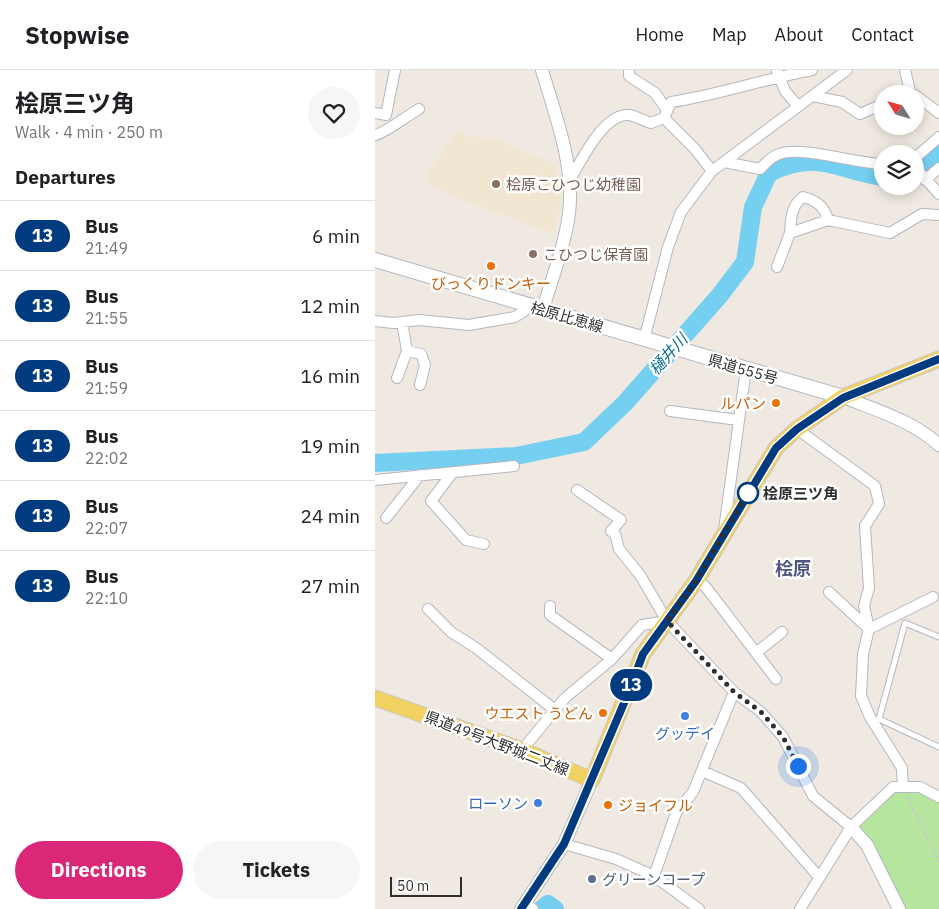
<!DOCTYPE html>
<html lang="en">
<head>
<meta charset="utf-8">
<style>
	:root { --surface:#fff; --page:#f6f6f6; --text:#202124; --muted:#757577; --line:#e0e0e0; --accent:#db2777 }
	body { margin:0; font-family:"IBM Plex Sans","Noto Sans JP",sans-serif; background:var(--page); color:var(--text); height:100vh; display:flex; flex-direction:column; font-size:19px; white-space:nowrap }
	* { box-sizing:border-box; margin:0 }
	p { font-size:16px; color:var(--muted) }
	.icon { flex:none; width:28px; height:28px; fill:none; stroke:currentColor; stroke-width:2; stroke-linecap:round; stroke-linejoin:round }
	.map { position:relative; flex:1; overflow:hidden }
	.sheet { display:flex; flex-direction:column; background:var(--surface); width:375px }
	.sheet>* { flex:none }
	.badge { padding:0 10px; border-radius:16px; font-size:18px; line-height:32px }
	.needle { width:32px; rotate:307deg }
	.buttons { position:absolute; left:499px; top:15px; display:grid; gap:10px }
	.buttons a { display:grid; place-items:center; width:50px; height:50px; border-radius:50%; background:var(--surface); box-shadow:0 2px 12px #0003; font-size:25px }
	.scale { position:absolute; left:15px; bottom:12px; width:72px; box-sizing:border-box; padding-left:5px; border:2px solid #2e2e2e; border-top:0; font-size:14px; line-height:18px; white-space:nowrap; color:#2e2e2e; -webkit-text-stroke:4px #fff; paint-order:stroke }
	.you { position:absolute; width:25px; height:25px; margin:-12px; border:4px solid #fff; border-radius:50%; background:#1a73e8; box-shadow:0 0 0 8px #1a73e833 }
	.map>.badge { position:absolute; translate:-50% -50%; box-shadow:0 0 0 2px #fff }
	h2 { padding:0 15px; font-size:19px; line-height:45px }
	.round { display:grid; place-items:center; flex:none; width:52px; height:52px; border-radius:26px; background:var(--page) }
	.overview { display:flex; align-items:center; justify-content:space-between; height:85px; padding:0 15px }
	h1 { font-size:24px; font-weight:700; line-height:38px }
	.button { display:flex; gap:10px; margin-top:auto; padding:10px 15px }
	.button a { flex:1; height:58px; border-radius:30px; background:var(--accent); color:#fff; font-size:20px; font-weight:700; line-height:58px; text-align:center }
	.button a+a { background:var(--page); color:var(--text) }
	ul { padding:0; list-style:none }
	li { display:flex; align-items:center; gap:15px; height:70px; padding:0 15px; border-top:1px solid var(--line) }
	li div { flex:1 }
	li b { display:block; font-size:19px }
	li em { font-style:normal }
	li .badge { min-width:55px; font-weight:700; text-align:center }
	header { display:flex; align-items:center; gap:30px; box-sizing:border-box; height:70px; padding:0 25px; background:var(--surface); border-bottom:1px solid var(--line) }
	header strong { font-size:24px }
	nav { display:flex; gap:28px; margin-inline-start:auto; font-size:18px }
	main { display:flex; flex:1; min-height:0 }
	.map>svg:first-child { display:block }
	.education { fill:#f0e6d1 }
	.green { fill:#b6e59e }
	.lines { fill:none; stroke-linecap:round; stroke-linejoin:round }
	.river { stroke:#75cff0; stroke-width:18 }
	.service-casing { stroke:#b4b7c1; stroke-width:7 }
	.minor-casing { stroke:#b4b7c1; stroke-width:12 }
	.tertiary-casing { stroke:#b4b7c1; stroke-width:14 }
	.secondary-casing { stroke:#b4b7c1; stroke-width:16 }
	.primary-casing { stroke:#c9c9c9; stroke-width:17 }
	.path { stroke:#c9c9c9; stroke-width:2; stroke-dasharray:4 2.5; stroke-linecap:butt }
	.service { stroke:#fff; stroke-width:5 }
	.minor { stroke:#fff; stroke-width:10 }
	.tertiary { stroke:#fff; stroke-width:12 }
	.secondary { stroke:#fff; stroke-width:14 }
	.primary { stroke:#f2d163; stroke-width:15 }
	.line-casing { stroke:#fff; stroke-width:11 }
	.line { stroke:#003b80; stroke-width:8 }
	.walk { stroke:#2e2e2e; stroke-width:5; stroke-dasharray:0 9 }
	.education-dot { fill:#8d6e63; stroke:#fff; stroke-width:2 }
	.food-dot { fill:#e8710a; stroke:#fff; stroke-width:2 }
	.stop-dot { fill:#fff; stroke:#003b80; stroke-width:2.5 }
	.shop-dot { fill:#3f7fe0; stroke:#fff; stroke-width:2 }
	.service-dot { fill:#5c6f8a; stroke:#fff; stroke-width:2 }
	.labels { text-anchor:middle; dominant-baseline:central; stroke-width:5; stroke-linejoin:round; paint-order:stroke }
	.education-label { font-size:15px; fill:#785e54; stroke:#fff; text-anchor:start }
	.food-label { font-size:15px; fill:#c56008; stroke:#fff; text-anchor:end }
	.street-label { font-size:15px; fill:#2e2e2e; stroke:#fff }
	.stop-label { font-size:15px; font-weight:bold; fill:#2e2e2e; stroke:#fff; text-anchor:start }
	.shop-label { font-size:15px; fill:#366cbe; stroke:#fff }
	.service-label { font-size:15px; fill:#4e5e75; stroke:#fff; text-anchor:start }
	.water-label { font-size:16px; font-style:italic; fill:#0d6fa3; stroke:#fff }
	.quarter-label { font-size:18px; font-weight:bold; fill:#4d5680; stroke:#fff }
</style>
</head>
<body>
<header>
<strong>Stopwise</strong>
<nav><a>Home</a><a>Map</a><a>About</a><a>Contact</a></nav>
</header>
<main>
<section class="sheet">
<div class="overview"><div><h1>桧原三ツ角</h1><p>Walk · 4 min · 250 m</p></div><a class="round"><svg class="icon" aria-label="heart" viewBox="0 0 24 24"><path d="M12 20l-8-8c-3-5 5-10 8-4 3-6 11-1 8 4z"/></svg></a></div>
<h2>Departures</h2>
<ul>
<li><span class="badge" style="background:#003b80;color:#fff">13</span><div><b>Bus</b><p>21:49</p></div><em>6 min</em></li>
<li><span class="badge" style="background:#003b80;color:#fff">13</span><div><b>Bus</b><p>21:55</p></div><em>12 min</em></li>
<li><span class="badge" style="background:#003b80;color:#fff">13</span><div><b>Bus</b><p>21:59</p></div><em>16 min</em></li>
<li><span class="badge" style="background:#003b80;color:#fff">13</span><div><b>Bus</b><p>22:02</p></div><em>19 min</em></li>
<li><span class="badge" style="background:#003b80;color:#fff">13</span><div><b>Bus</b><p>22:07</p></div><em>24 min</em></li>
<li><span class="badge" style="background:#003b80;color:#fff">13</span><div><b>Bus</b><p>22:10</p></div><em>27 min</em></li>
</ul>
<div class="button"><a>Directions</a><a>Tickets</a></div>
</section>
<div class="map">
<svg width="564" height="839" viewBox="0 0 564 839">
	<rect width="100%" height="100%" fill="#efe9e1"/>
	<path class="education" d="M83 59 96 67 120 69 181 95 187 122 186 140 178 164 78 126 51 111 50 107Z"/>
	<path class="green" d="M518 717H545L564 727V839H524L476 757Z"/>
	<g class="lines">
		<path class="river" d="M540 102 564 81
			M0 393 141 386 209 372 250 333 345 225 370 192 378 137 394 103C445 79 459 100 508 107
			M167 839 173 834 180 839"/>
		<defs>
			<path id="service" d="M564 567 530 553 504 649 564 677"/>
			<path id="minor" d="M254 0V6L280 23 292 40
				M530 0 535 21
				M402 1 410 21 423 36
				M540 25 564 43
				M438 26 467 32 485 44 508 34
				M0 43 11 45 20 0
				M289 48 320 79 337 101
				M0 65C9 64 33 45 44 39
				M540 88 564 67
				M349 92 385 99C389 95 394 89 400 86 421 73 480 94 508 94
				M540 97 564 124
				M550 110 564 98
				M194 111C206 92 228 43 254 45 261 46 269 51 276 53L289 48 296 32C343 25 389 9 437 0
				M415 163C416 148 416 136 428 127 441 130 450 137 453 150
				M402 197 415 163 453 150 515 163 547 144 564 145
				M0 251 18 253 44 250 94 255 140 247 157 236
				M269 270 293 177 306 142 337 101 472 0
				M32 281 46 284 50 295 45 315
				M22 308 32 281 27 252
				M295 341 363 350
				M422 359 500 416 504 434 490 456 494 518 489 536 494 559 558 527
				M78 402 56 431 91 470 109 474
				M0 410 139 396
				M202 420 246 450 236 461 240 464 244 479 265 505 292 551 359 622 386 642 408 667 438 726 476 757
				M11 448 45 405
				M349 460 371 299
				M321 511 330 516 401 609
				M454 522 494 559 488 584 486 626 495 647 527 698 528 717
				M175 536V545L237 589 267 555 292 551
				M53 539 76 562 101 578 180 640
				M381 583 407 562
				M147 680 190 628 237 589
				M327 701 366 718 444 807
				M189 774 241 789 279 806 324 839
				M279 806 301 743 318 722 359 622
				M150 833 158 839
				M425 839 476 757 518 717H545L564 727"/>
			<path id="tertiary" d="M167 0C180 45 200 95 194 143 190 175 177 208 168 239
				M468 327C501 340 538 351 564 375
				M476 757 492 775 524 839
				M146 839 189 774 217 710"/>
			<path id="secondary" d="M0 190 468 327"/>
			<path id="primary" d="M0 628 147 680 217 710 268 584 321 511 401 378 422 359 468 327 564 289"/>
		</defs>
		<use href="#service" class="service-casing"/>
		<use href="#minor" class="minor-casing"/>
		<use href="#tertiary" class="tertiary-casing"/>
		<use href="#secondary" class="secondary-casing"/>
		<use href="#primary" class="primary-casing"/>
		<path class="path" d="M532 726 564 792"/>
		<use href="#service" class="service"/>
		<use href="#minor" class="minor"/>
		<use href="#tertiary" class="tertiary"/>
		<use href="#secondary" class="secondary"/>
		<use href="#primary" class="primary"/>
	</g>
	<g class="lines">
		<defs>
			<path id="line" d="M146 839 189 774 252 626 268 584 321 511 401 378 422 359 468 328 564 289"/>
		</defs>
		<use href="#line" class="line-casing"/>
		<use href="#line" class="line"/>
		<path class="walk" d="M373 423 376 417 321 511 292 551 359 622 386 642 408 667 423 696"/>
	</g>
	<g class="education-dot">
		<circle cx="121" cy="114" r="5"/>
		<circle cx="158" cy="184" r="5"/>
	</g>
	<g class="food-dot">
		<circle cx="116" cy="196" r="5"/>
		<circle cx="401" cy="333" r="5"/>
		<circle cx="228" cy="643" r="5"/>
		<circle cx="233" cy="735" r="5"/>
	</g>
	<circle class="stop-dot" cx="373" cy="423" r="10"/>
	<g class="shop-dot">
		<circle cx="310" cy="646" r="5"/>
		<circle cx="163" cy="733" r="5"/>
	</g>
	<circle class="service-dot" cx="217" cy="809" r="5"/>
	<g class="labels">
		<g class="education-label">
			<text x="131" y="114">桧原こひつじ幼稚園</text>
			<text x="168" y="184">こひつじ保育園</text>
		</g>
		<g class="food-label">
			<text x="116" y="213" text-anchor="middle">びっくりドンキー</text>
			<text x="391" y="333">ルパン</text>
			<text x="218" y="643">ウエスト うどん</text>
			<text x="243" y="735" text-anchor="start">ジョイフル</text>
		</g>
		<g class="street-label">
			<text transform="translate(192 247) rotate(16)">桧原比恵線</text>
			<text transform="translate(368 299) rotate(16)">県道555号</text>
			<text transform="translate(122 673) rotate(21)">県道49号大野城二丈線</text>
		</g>
		<g class="stop-label">
			<text x="388" y="423">桧原三ツ角</text>
		</g>
		<g class="shop-label">
			<text x="310" y="663">グッデイ</text>
			<text x="153" y="733" text-anchor="end">ローソン</text>
		</g>
		<g class="service-label">
			<text x="227" y="809">グリーンコープ</text>
		</g>
		<g class="water-label">
			<text transform="translate(293 284) rotate(-48)">樋井川</text>
		</g>
		<g class="quarter-label">
			<text x="418" y="498">桧原</text>
		</g>
	</g>
</svg>
<div class="buttons">
<a><svg class="needle" viewBox="-14 -14 28 28"><path d="M0-13l5 13h-10z" fill="#e53935"/><path d="M0 13l5-13h-10z" fill="#757577"/></svg></a>
<a><svg class="icon" aria-label="layers" viewBox="0 0 24 24"><path d="M12 4l9 5-9 5-9-5zM3 14l9 5 9-5"/></svg></a>
</div>
<div class="scale">50 m</div>
<div class="you" style="left:423px;top:696px"></div>
<b class="badge" style="left:256px;top:615px;background:#003b80;color:#fff">13</b>
</div>
</main>
</body>
</html>
